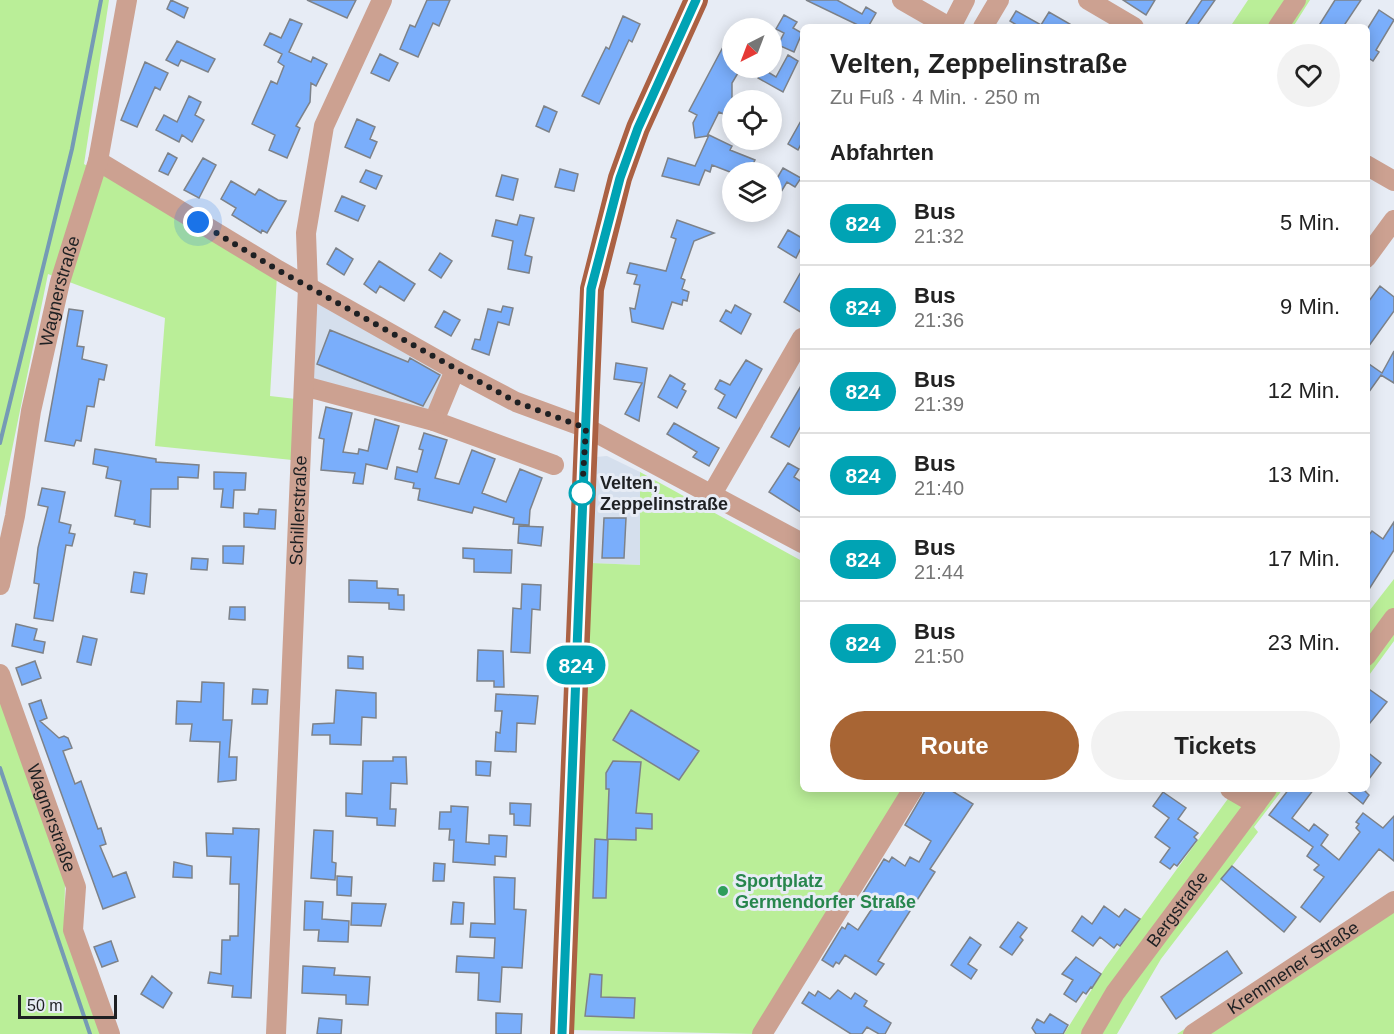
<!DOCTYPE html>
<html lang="de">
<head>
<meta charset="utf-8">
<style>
	:root { --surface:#fff; --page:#f2f2f2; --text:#222; --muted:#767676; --line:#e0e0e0; --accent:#a86534 }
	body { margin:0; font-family:Helvetica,sans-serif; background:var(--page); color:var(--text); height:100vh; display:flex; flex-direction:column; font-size:22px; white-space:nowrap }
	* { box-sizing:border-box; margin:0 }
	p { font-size:20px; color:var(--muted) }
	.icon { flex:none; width:33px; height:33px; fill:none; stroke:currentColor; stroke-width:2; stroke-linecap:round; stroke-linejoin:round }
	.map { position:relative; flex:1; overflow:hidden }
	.drawer { position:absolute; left:800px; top:24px; width:570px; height:768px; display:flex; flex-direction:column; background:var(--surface); border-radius:9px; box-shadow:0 3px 15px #0003 }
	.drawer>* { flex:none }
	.badge { padding:0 12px; border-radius:20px; font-size:21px; line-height:39px }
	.needle { width:39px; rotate:222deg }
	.fabs { position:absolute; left:722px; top:18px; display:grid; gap:12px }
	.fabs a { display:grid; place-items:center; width:60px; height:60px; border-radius:50%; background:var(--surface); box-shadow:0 3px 15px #0003; font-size:30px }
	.scale { position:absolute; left:18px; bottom:15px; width:99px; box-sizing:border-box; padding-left:6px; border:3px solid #1e2023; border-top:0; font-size:16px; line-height:21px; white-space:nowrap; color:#1e2023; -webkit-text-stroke:4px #e7ecf5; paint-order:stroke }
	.you { position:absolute; width:30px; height:30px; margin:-15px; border:4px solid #fff; border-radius:50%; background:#1a73e8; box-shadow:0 0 0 9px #1a73e833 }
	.map>.badge { position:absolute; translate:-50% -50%; box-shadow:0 0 0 3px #fff }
	h2 { padding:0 30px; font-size:22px; line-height:54px }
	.round { display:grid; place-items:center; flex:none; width:63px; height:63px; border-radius:32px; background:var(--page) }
	.head { display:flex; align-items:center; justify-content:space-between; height:102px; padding:0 30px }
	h1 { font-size:28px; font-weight:700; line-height:45px }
	.button { display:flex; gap:12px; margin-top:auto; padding:12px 30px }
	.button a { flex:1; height:69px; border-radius:36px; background:var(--accent); color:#fff; font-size:24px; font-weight:700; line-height:69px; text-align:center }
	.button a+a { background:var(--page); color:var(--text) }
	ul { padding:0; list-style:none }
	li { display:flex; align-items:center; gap:18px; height:84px; padding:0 30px; border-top:2px solid var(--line) }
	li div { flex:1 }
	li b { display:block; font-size:22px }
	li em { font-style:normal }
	li .badge { min-width:66px; font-weight:700; text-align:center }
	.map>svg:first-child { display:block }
	.built { fill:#d5dfed }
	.green { fill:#baee98 }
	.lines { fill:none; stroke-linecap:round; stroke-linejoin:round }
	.stream { stroke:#759ab5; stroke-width:4 }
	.building { fill:#7aaefb; stroke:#7d8289; stroke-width:1.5 }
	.minor { stroke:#cca191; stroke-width:20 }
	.major { stroke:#ab6143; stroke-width:24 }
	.line-casing { stroke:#fff; stroke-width:14 }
	.line { stroke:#00a3b4; stroke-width:9 }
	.walk { stroke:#1e2023; stroke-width:6; stroke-dasharray:0 10.8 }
	.stop-dot { fill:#fff; stroke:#00a3b4; stroke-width:3 }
	.leisure-dot { fill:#2e9e5b; stroke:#e7ecf5; stroke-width:2 }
	.labels { text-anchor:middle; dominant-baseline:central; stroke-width:6; stroke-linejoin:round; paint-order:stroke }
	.street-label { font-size:18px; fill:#1e2023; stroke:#e7ecf5 }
	.stop-label { font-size:18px; font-weight:bold; fill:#1e2023; stroke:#e7ecf5; text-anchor:start }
	.leisure-label { font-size:18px; font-weight:bold; fill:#27864d; stroke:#e7ecf5; text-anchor:start }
</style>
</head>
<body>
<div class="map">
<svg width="1394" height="1034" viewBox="0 0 1394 1034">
	<rect width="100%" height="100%" fill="#e7ecf5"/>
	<path class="built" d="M303 289 458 378 439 418 297 380Z
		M607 456 640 472V565L591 563 595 457Z"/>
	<path class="green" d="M0 0H109L84 164 277 275 270 396 296 399 292 460 155 446 165 318 48 274 0 508Z
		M1248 0H1310L1293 27H1230Z
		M640 472 802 561V789H905L755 1034 571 1030 591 563 640 565Z
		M1394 579V641L1367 678 1366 615Z
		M0 685 65 883 64 932 104 1034H0Z
		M1235 789H1283L1254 827 1258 832 1161 959 1117 1034H1064L1105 968Z
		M1394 891V1034H1177Z"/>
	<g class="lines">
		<path class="stream" d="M0 443 72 149 101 0
			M0 768 90 1034"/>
	</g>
	<path class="building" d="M171 0 188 8 184 18 167 9Z
		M307 0H356L347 18Z
		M427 0H450L439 26 433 23 418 57 400 49 410 25 415 27Z
		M806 0H837L862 14 866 7 876 13 868 27H862Z
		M1123 0H1155L1146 15Z
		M1202 0H1215L1196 27H1184Z
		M1335 0H1361L1343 27H1318Z
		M1379 10 1394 20 1376 50 1379 52 1373 61 1370 59 1366 65V31Z
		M1016 11 1041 25 1049 12 1075 27H1020L1010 21Z
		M784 15 797 22 793 28 802 33 794 52 778 45 784 33 776 29Z
		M623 16 640 24 632 42 629 40 599 104 582 96 606 47 609 49Z
		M290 19 302 24 289 52 311 62 313 57 327 64 316 86 311 83 310 102 296 126 300 128 287 158 269 150 275 135 252 124 271 81 277 84 284 66 278 62 282 54 264 45 270 33 281 38Z
		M732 30V68H741L732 83V118L719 112 707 136 695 138 693 123 697 115 689 111Z
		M177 41 215 59 208 72 181 60 178 66 166 60Z
		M380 54 398 63 389 81 371 73Z
		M788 55 798 61 783 92 758 78 763 69 776 77Z
		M145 62 168 73 160 90 155 87 137 127 121 120Z
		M189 96 201 102 195 115 204 120 192 142 182 135 179 142 156 130 164 115 177 122Z
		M544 106 557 112 549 132 536 126Z
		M357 119 375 127 370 139 377 142 370 158 345 147Z
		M802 119V142L798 150 788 144Z
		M709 135 732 146 730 150 755 160 749 172H730L712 165 710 172 705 170 699 185 662 176 668 158 695 166Z
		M168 153 177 158 168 175 159 171Z
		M203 158 216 165 199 198 184 190Z
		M783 168 801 178 795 187 787 182 781 192 772 187Z
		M560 169 578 174 574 191 555 187Z
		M366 170 382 176 376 189 360 182Z
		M502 175 518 179 513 200 496 196Z
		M231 181 255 195 259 189 278 200 286 201 267 233 262 230 261 233 232 215 236 208 221 199Z
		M342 196 365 206 358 221 335 211Z
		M520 215 534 218 525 255 532 257 529 273 508 269 513 241 492 236 496 220 517 225Z
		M677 220 714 233 694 241 681 278 685 280 682 289 689 292 687 301 683 300 682 305 672 302 663 329 632 322 630 308 635 309 640 285 634 284 637 275 627 273 630 263 666 271 676 239 671 237Z
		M788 230 802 238V246L796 258 778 247Z
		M336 248 353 259 344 275 327 264Z
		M440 253 452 261 441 278 429 270Z
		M379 261 415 284 404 301 380 286 376 293 364 284Z
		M802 270V313L784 302Z
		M1380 286 1394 297V311L1366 350V305Z
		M735 305 751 314 741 334 720 321 726 310 731 313Z
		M503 306 513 308 509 325 498 322 489 355 472 349 475 339 480 340 488 309 501 312Z
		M69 309 83 311 77 346 84 347 82 359 107 365 104 380 99 379 94 407 87 406 81 441 76 440 74 446 45 441Z
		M444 311 460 320 451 336 435 327Z
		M330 330 408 362 410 358 440 375 423 406 317 364Z
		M1394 351V383L1381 375 1366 396V362L1382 373Z
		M746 360 762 369 736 418 718 408 725 395 715 389 720 380 730 385Z
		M616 363 647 368 639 421 625 414 642 383 614 379Z
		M670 375 685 384 682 389 686 391 677 408 658 397Z
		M802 384V424L789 447 771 437Z
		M326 407 352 413 343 452 358 454 359 449 368 451 375 419 399 426 387 469 366 464 363 484 353 483 355 473 321 470 324 439 319 438Z
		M674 423 719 448 709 466 693 457 697 452 667 434Z
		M424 433 447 440 435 478 459 484 472 450 495 459 482 493 506 502 520 469 542 478 530 510 529 525 513 524 514 518 474 507 472 513 418 500 420 489 413 488 414 483 395 479 397 467 417 472 423 450 419 449Z
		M95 449 156 459V462L199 465 198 478 178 477V489H151L150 527 134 524 135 520 115 516 121 481 106 478 108 467 93 464Z
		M788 463 799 469 794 477 802 482V513L769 492Z
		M214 472 246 473 245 490H234L233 508 221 507 223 489H214Z
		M42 488 65 492 59 522 71 525 69 533 75 534 72 546 66 545 53 621 34 618 39 584 34 583 38 548 48 507 38 505Z
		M259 509 276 510 275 529 244 527V513L258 514Z
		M604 518H626L624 558H602Z
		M1394 522V550L1366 594V539L1372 531 1383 539Z
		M519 526 543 527 541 546 518 543Z
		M223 546H244L243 564 223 563Z
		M463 548 512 550 511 573 474 572V559L463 558Z
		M192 558 208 559 207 570 191 569Z
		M134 572 147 574 144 594 131 592Z
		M349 580 377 581V588L398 589V595H404V610L389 609V603L349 602Z
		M522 584 541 585 540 610 532 609 530 653 511 652 513 608 521 609Z
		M230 607H245V620L229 619Z
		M16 624 37 629 34 640 45 642 43 653 12 646Z
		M83 636 97 639 91 665 77 662Z
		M478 650 503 651 504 687H494V681H477Z
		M348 656 363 657V669L348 668Z
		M35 661 41 678 22 685 16 668Z
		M202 682 224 683 223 720H232L229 757H237L236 780 218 782 220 742 190 741 192 724H176L177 701 201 702Z
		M1366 687 1387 702 1366 728Z
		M253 689 268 690 267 704H252Z
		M336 690 376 693V718L362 717 361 745 330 744V735H312L313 724 334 723Z
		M496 694 538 696 535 724 517 723 516 752 495 751 496 732 500 733 502 711H495Z
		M41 700 47 718 40 721 59 738 64 736 68 738 72 748 63 751 75 784 81 781 98 829 101 828 106 844 100 846 113 877 126 872 135 897 103 909 29 704Z
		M631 710 699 751 679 780 613 740Z
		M1366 751 1381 763 1366 783Z
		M393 757H406L407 784 391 783 390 809H396L395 826 377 825V818L346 816V793L362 794 363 761H393Z
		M476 761 491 762 490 776 476 775Z
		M613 761 641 762 636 813 652 814V829L636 828V840L607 839 609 789H606V773Z
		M926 789H949L973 804 930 869 935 872 878 961 884 964 876 975 845 955 839 964 836 962 833 967 822 960 842 927 845 929 848 923 858 930 877 901 863 893 884 859 889 862 892 857 905 866 910 857 919 862 931 841 905 825Z
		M1289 789H1314L1292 818 1309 831 1314 824 1328 835 1321 845 1339 860 1360 832 1356 828 1359 824 1356 822 1363 813 1383 828 1394 816V861L1379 849 1320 922 1301 907 1324 877 1314 870 1319 865 1307 856 1313 847 1269 815Z
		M1345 789H1363L1369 795 1363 804Z
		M1163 792 1186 808 1178 819 1198 833 1194 837 1197 840 1177 866 1174 864 1170 869 1160 862 1170 848 1155 837 1169 818 1153 806Z
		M510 803 531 804 530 826 514 825V814H510Z
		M451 806 468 807 466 842 489 844V835L507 836 506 857 495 856V865L453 862 454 840H449L450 829H439L440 812H451Z
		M233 828 259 829 251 998 232 997 233 986 208 983 210 972 221 974 222 940H230V936H238L239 884H230L231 857 207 856 206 833 233 834Z
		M314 830 333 831 332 862 336 863 335 880 311 878Z
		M595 839 608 840 606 898H593Z
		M174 862 192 866V878L173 877Z
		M434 863 445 864 444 881H433Z
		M1232 866 1296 917 1284 932 1221 879Z
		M337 876 352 877 351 896 337 895Z
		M494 877 515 878 514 909 526 910 522 968 502 967 500 1002 478 1000 479 973 456 972 457 956 494 958 495 938 470 937 471 923 495 924Z
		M305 901 323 902 322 919 349 921 348 942 318 941 319 930H304Z
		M453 902 464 903 463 924H451Z
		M352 903 386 904 381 926 351 925Z
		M1104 906 1119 917 1125 909 1140 919 1120 946 1117 944 1114 948 1100 937 1093 946 1072 931 1082 916 1092 924Z
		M1018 922 1027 928 1020 937 1023 940 1012 955 1000 947Z
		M970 937 981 945 968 964 977 970 971 979 951 965Z
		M111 941 118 961 102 967 94 947Z
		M1227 951 1242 973 1176 1019 1161 997Z
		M1076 957 1101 974 1092 988 1091 987 1086 994 1083 992 1076 1002 1064 994 1073 980 1062 974Z
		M303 966 335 968 334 975 370 977 368 1005 346 1004V995L302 993Z
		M590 974 602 975 601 997 635 998 634 1018 585 1016Z
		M152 976 172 993 163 1008 141 994Z
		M838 990 851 999 855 993 867 1001 864 1006 891 1023 885 1034H879L867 1027 862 1034H851L802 1003 809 992 815 996 818 991 830 999Z
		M496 1013 522 1014 521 1034H496Z
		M1050 1014 1068 1025 1063 1034H1036L1032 1028 1037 1019 1044 1023Z
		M319 1018 342 1020 341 1034H317Z"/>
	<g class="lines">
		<g class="minor">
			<path d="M902 0 949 27"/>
			<path d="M1088 0 1134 27"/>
			<path d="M951 27 965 0"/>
			<path d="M983 27 999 0"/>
			<path d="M1278 27 1296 0"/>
			<path d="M98 161 278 270 455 370 516 402 587 428 802 543"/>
			<path d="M1366 165 1394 181"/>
			<path d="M1366 258 1394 220"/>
			<path d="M455 370 434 421 554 465"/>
			<path d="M304 386 434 421"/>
			<path d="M712 494 802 338"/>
			<path id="s1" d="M0 585 15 516 31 411 60 282 98 161 127 0"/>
			<path d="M1366 656 1394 618"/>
			<path id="s2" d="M0 674 76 887 73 930 110 1034"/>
			<path d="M1230 789 1256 804"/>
			<path id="s3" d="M276 1034 308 287 306 233 324 126 382 0"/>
			<path d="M762 1034 913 789"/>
			<path id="s4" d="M1091 1034 1115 993 1267 789"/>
			<path id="s5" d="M1193 1034 1394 901"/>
		</g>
		<path class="major" d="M562 1034 592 289 620 178 638 128 696 0"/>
	</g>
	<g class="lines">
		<defs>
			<path id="line" d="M562 1034 591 289 620 178 638 128 696 0"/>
		</defs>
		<use href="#line" class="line-casing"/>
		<use href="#line" class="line"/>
		<path class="walk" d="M198 222 278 270 516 402 586 428 582 493"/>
	</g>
	<circle class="stop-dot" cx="582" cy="493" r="12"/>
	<circle class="leisure-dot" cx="723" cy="891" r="6"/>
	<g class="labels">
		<g class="street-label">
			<text stroke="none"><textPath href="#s1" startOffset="300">Wagnerstraße</textPath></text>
			<text stroke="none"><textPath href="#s3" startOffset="524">Schillerstraße</textPath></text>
			<text stroke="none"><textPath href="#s2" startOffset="153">Wagnerstraße</textPath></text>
			<text stroke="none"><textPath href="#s4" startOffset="152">Bergstraße</textPath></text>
			<text stroke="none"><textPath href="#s5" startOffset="120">Kremmener Straße</textPath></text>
		</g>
		<g class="stop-label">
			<text x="600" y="483">Velten,<tspan x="600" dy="21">Zeppelinstraße</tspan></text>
		</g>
		<g class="leisure-label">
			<text x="735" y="881">Sportplatz<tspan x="735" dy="21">Germendorfer Straße</tspan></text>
		</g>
	</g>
</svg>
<div class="fabs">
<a><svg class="needle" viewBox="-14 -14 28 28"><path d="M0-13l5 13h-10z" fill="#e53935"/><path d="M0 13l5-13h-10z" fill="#767676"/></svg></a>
<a><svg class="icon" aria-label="locate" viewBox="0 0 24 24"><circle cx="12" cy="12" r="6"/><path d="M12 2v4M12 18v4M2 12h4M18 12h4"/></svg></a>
<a><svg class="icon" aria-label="layers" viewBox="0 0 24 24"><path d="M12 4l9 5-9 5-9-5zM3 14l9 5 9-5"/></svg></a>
</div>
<div class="scale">50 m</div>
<div class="you" style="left:198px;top:222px"></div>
<b class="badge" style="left:576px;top:665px;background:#00a3b4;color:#fff">824</b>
<section class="drawer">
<div class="head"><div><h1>Velten, Zeppelinstraße</h1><p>Zu Fuß · 4 Min. · 250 m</p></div><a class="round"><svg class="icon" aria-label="heart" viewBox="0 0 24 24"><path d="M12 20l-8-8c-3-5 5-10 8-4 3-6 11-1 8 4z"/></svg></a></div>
<h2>Abfahrten</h2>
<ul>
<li><span class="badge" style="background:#00a3b4;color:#fff">824</span><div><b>Bus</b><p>21:32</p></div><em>5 Min.</em></li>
<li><span class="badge" style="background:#00a3b4;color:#fff">824</span><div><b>Bus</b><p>21:36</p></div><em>9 Min.</em></li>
<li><span class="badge" style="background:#00a3b4;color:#fff">824</span><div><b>Bus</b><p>21:39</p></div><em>12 Min.</em></li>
<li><span class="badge" style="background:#00a3b4;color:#fff">824</span><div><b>Bus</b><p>21:40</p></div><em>13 Min.</em></li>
<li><span class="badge" style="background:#00a3b4;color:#fff">824</span><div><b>Bus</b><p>21:44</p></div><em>17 Min.</em></li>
<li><span class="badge" style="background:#00a3b4;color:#fff">824</span><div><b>Bus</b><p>21:50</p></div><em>23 Min.</em></li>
</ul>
<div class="button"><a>Route</a><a>Tickets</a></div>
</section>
</div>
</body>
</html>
